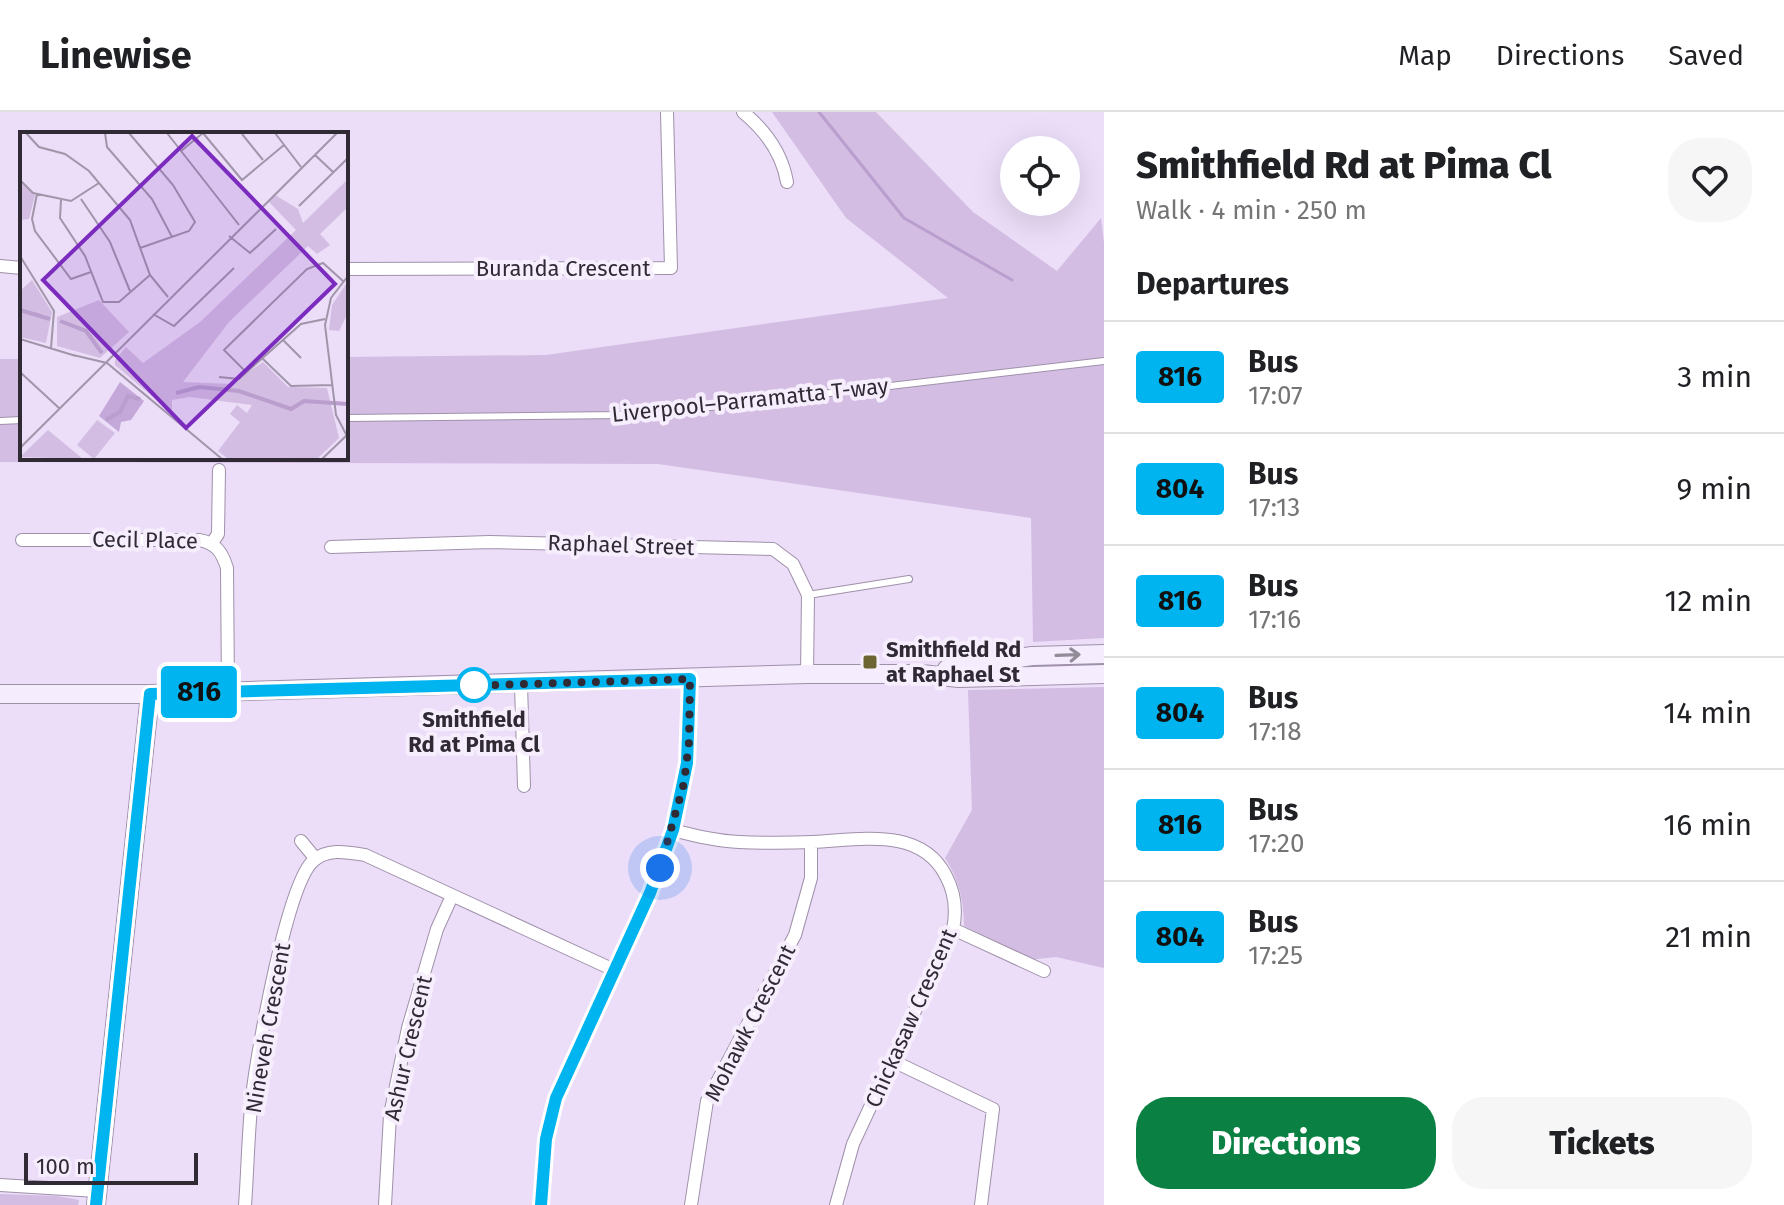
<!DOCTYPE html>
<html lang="en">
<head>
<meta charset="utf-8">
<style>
	:root { --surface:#fff; --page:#f6f6f6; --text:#202124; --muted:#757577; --line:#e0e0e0; --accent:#0b8043 }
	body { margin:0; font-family:"Fira Sans",sans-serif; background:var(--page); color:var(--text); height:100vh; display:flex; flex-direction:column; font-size:30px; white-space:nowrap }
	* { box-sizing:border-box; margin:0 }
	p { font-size:26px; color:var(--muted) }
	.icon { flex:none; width:44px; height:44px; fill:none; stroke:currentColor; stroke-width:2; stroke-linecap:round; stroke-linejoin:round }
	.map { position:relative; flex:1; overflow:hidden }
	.drawer { display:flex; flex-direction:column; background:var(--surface); width:680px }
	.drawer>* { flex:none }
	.badge { padding:0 16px; border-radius:6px; font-size:28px; line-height:52px }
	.buttons { position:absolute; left:1000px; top:24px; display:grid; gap:16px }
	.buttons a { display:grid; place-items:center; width:80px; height:80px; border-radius:50%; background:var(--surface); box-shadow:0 8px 32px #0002; font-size:40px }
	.scale { position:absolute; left:24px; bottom:20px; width:174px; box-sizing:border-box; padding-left:8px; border:4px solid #302a34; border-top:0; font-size:22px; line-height:28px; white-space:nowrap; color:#302a34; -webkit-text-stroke:6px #f6edfd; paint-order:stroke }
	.you { position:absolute; width:40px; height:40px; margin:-20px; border:6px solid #fff; border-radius:50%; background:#1a73e8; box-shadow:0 0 0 12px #1a73e833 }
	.map>.badge { position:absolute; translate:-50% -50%; box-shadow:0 0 0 4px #fff }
	h2 { padding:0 32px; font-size:30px; line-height:72px }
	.round { display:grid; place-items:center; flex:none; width:84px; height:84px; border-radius:32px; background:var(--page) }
	.summary { display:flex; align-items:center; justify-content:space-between; height:136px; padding:0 32px }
	h1 { font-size:38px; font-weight:800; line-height:60px }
	.cta { display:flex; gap:16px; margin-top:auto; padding:16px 32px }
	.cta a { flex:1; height:92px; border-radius:32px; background:var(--accent); color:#fff; font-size:32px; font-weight:800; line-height:92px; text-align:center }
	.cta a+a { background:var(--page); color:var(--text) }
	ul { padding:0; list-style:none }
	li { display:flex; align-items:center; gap:24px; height:112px; padding:0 32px; border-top:2px solid var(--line) }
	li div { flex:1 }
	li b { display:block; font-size:30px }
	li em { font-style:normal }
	li .badge { min-width:88px; font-weight:700; text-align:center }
	header { display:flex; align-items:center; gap:48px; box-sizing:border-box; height:112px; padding:0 40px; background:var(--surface); border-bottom:2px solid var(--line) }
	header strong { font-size:38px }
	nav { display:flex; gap:44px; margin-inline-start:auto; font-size:28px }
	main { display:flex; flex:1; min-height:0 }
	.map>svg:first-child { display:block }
	.green { fill:#d3bde3 }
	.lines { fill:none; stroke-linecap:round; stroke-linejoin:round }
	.stream { stroke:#b99ece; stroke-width:3 }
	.service-casing { stroke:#9f91aa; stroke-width:8 }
	.minor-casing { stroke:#9f91aa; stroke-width:14 }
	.secondary-casing { stroke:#9f91aa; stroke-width:20 }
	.service { stroke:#fff; stroke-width:6 }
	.minor { stroke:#fff; stroke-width:12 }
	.secondary { stroke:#f5ecfd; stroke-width:18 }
	.oneway { stroke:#928b98 }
	.line-casing { stroke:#fff; stroke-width:18 }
	.line { stroke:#00b5ef; stroke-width:12 }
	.walk { stroke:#302a34; stroke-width:8; stroke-dasharray:0 14.4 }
	.poi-dot { fill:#6d6531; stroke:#f6edfd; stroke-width:3 }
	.stop-dot { fill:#fff; stroke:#00b5ef; stroke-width:4 }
	.labels { text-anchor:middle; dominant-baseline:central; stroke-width:8; stroke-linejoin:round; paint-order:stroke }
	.street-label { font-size:22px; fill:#302a34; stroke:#f6edfd }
	.poi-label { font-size:22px; font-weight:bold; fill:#302a34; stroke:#f6edfd; text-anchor:start }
	.stop-label { font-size:22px; font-weight:bold; fill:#302a34; stroke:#f6edfd }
	.inset-river { fill:none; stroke:#b99ece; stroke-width:4 }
	.inset-road { fill:none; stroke:#a195aa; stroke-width:2 }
	.view { fill:#7b2cbf; fill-opacity:0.15; stroke:#7b2cbf; stroke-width:4 }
	.inset-edge { fill:none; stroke:#302a34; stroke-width:4 }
</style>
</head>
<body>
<header>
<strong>Linewise</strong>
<nav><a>Map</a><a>Directions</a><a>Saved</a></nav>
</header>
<main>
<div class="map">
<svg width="1104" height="1093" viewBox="0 0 1104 1093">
	<rect width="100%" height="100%" fill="#ecddf8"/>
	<path class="green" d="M772 0H876L973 100 1057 159 1101 106 1104 131V526L1033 530 1031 406 658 352 0 350V247H22V346H346V245L546 243 948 186 846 106Z
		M1104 575V856L1056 845 1028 848 964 814C964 789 959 767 945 746L972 698 968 578Z
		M0 1082 57 1084 79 1088 78 1093H0Z"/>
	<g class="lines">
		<path class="stream" d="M819 0 904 106 1012 168"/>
		<defs>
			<path id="service" d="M346 306 619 303 667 300 1104 249
				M0 309 22 308
				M808 483 909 467"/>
			<path id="minor" d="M743 0C766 19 782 41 787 70
				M0 154 22 156
				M346 157 671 156 667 0
				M22 428H199C216 431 222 440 227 456L228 579
				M212 431 218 422 219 358
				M331 435 490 430 773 437 793 452 808 483 807 562
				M521 572 524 674
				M673 718C695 724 716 729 739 730 763 731 789 731 813 730 859 728 921 714 946 764 955 781 957 798 953 817L853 1032 836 1093
				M301 729 315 746
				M953 817 1044 859
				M893 949 993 997 981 1093
				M0 1073 97 1079
				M245 1093C248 1055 248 1015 253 977 258 936 287 773 313 749 327 736 347 740 365 743L614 858
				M385 1093 390 1003 408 916 437 817 452 784
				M541 1093 546 1027 556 986 650 781 673 718 687 651 690 567
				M691 1093 707 989 795 823 811 766V730"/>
			<path id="secondary" d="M947 557 1032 544 1104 542
				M0 582H150L807 562H921L959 566 1104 562
				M96 1093 150 582"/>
		</defs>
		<use href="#service" class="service-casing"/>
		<use href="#minor" class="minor-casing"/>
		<use href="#secondary" class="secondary-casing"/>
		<use href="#service" class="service"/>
		<use href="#minor" class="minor"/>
		<use href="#secondary" class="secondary"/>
	</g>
	<defs><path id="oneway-shaft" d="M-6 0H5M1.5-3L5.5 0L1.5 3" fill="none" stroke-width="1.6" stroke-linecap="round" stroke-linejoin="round" transform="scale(2)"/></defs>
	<use class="oneway" href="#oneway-shaft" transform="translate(1068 543) rotate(-2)"/>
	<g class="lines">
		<defs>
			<path id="line" d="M96 1093 150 582 690 567 687 651 673 718 650 781 556 986 546 1027 541 1093"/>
		</defs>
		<use href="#line" class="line-casing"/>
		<use href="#line" class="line"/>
		<path class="walk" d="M474 573 463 574 690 567 689 630 684 671 660 756"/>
	</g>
	<rect class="poi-dot" x="862" y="542" width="16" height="16" rx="4"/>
	<circle class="stop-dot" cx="474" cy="573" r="16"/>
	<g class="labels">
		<g class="street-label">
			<text x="563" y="156">Buranda Crescent</text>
			<text transform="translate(750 288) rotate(-6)">Liverpool–Parramatta T-way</text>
			<text transform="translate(145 428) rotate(1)">Cecil Place</text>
			<text transform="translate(621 433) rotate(2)">Raphael Street</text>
			<text transform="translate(911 906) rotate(-66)">Chickasaw Crescent</text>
			<text transform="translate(750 911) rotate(-63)">Mohawk Crescent</text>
			<text transform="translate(268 916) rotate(-80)">Nineveh Crescent</text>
			<text transform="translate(408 936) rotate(-77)">Ashur Crescent</text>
		</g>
		<g class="poi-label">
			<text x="886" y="537">Smithfield Rd<tspan x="886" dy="25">at Raphael St</tspan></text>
		</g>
		<g class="stop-label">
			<text x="474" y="607">Smithfield<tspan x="474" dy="25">Rd at Pima Cl</tspan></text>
		</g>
	</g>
	<g transform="translate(20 20)">
		<rect width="328" height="328" fill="#ecddf8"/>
		<path d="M328 47V75L300 102 310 113 297 122 288 114 209 190 163 250 211 252 243 230 268 255 307 256 319 306 297 327H208L198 319 220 290 210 282 217 273 227 281 232 273 170 265 152 268V281L95 233V228L106 215 123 231 180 190 276 98 248 69 255 63 278 77 283 91ZM0 50 15 63 9 87 0 88ZM12 148 32 180 26 211 0 205V159ZM328 149V181L319 199 309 198 312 173ZM79 168 109 200 80 226 37 214V185ZM77 288 95 301 74 327 57 313ZM28 298 63 327 0 325Z" fill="#d3bde3"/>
		<path d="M100 250 124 269 111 288 101 290 99 300 79 284Z" fill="#c4a8d9"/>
		<path class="inset-river" d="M0 178 30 187M40 189 66 199 82 221M156 261 179 255 219 259 271 277 284 269 328 272M86 288 100 280 108 264 120 267"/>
		<path class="inset-road" d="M6 1 19 15 45 22 69 39 110 88 130 143 148 165M85 1 87 15 132 67 152 105M109 1 153 53 175 90 169 99 120 116M147 1 219 93M183 1 222 48 264 13M255 1 281 35M222 2 243 28M161 19 183 1M295 23 313 40M0 48 13 61 51 69 79 51M17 62 12 87 15 99 51 147 71 140M61 67 90 110 110 159M41 68 40 86 65 124 83 170H99L130 143M279 74 328 26M209 104 230 121 256 97M0 124 34 179 31 216M328 144 311 166 305 193 316 283 328 306M133 182 154 194 214 136M0 207 56 224M263 208 281 226M53 223 87 231 202 327M243 227 271 254 312 253M0 240 39 276M227 241 204 218 287 137 303 131 323 149M199 245 219 247 281 192 305 187M0 316 317 1M302 327 326 304"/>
		<path class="view" d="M172 4 315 152 166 296 23 148Z"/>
		<rect width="328" height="328" class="inset-edge"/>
	</g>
</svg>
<div class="buttons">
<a><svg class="icon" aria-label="locate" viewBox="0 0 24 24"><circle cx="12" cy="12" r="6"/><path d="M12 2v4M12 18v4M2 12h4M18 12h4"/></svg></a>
</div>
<div class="scale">100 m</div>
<div class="you" style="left:660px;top:756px"></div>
<b class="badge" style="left:199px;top:580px;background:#00b5ef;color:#111">816</b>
</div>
<section class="drawer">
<div class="summary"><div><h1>Smithfield Rd at Pima Cl</h1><p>Walk · 4 min · 250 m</p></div><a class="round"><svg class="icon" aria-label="heart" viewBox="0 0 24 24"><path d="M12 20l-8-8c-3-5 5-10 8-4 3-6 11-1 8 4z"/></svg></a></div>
<h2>Departures</h2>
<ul>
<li><span class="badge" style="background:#00b5ef;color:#111">816</span><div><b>Bus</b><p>17:07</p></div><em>3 min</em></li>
<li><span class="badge" style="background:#00b5ef;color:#111">804</span><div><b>Bus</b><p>17:13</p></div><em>9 min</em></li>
<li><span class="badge" style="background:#00b5ef;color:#111">816</span><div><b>Bus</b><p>17:16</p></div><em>12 min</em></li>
<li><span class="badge" style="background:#00b5ef;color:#111">804</span><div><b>Bus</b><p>17:18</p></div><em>14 min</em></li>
<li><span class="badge" style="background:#00b5ef;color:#111">816</span><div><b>Bus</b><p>17:20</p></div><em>16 min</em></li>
<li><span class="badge" style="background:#00b5ef;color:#111">804</span><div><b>Bus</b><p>17:25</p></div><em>21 min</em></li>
</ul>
<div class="cta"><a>Directions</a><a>Tickets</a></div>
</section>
</main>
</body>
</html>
